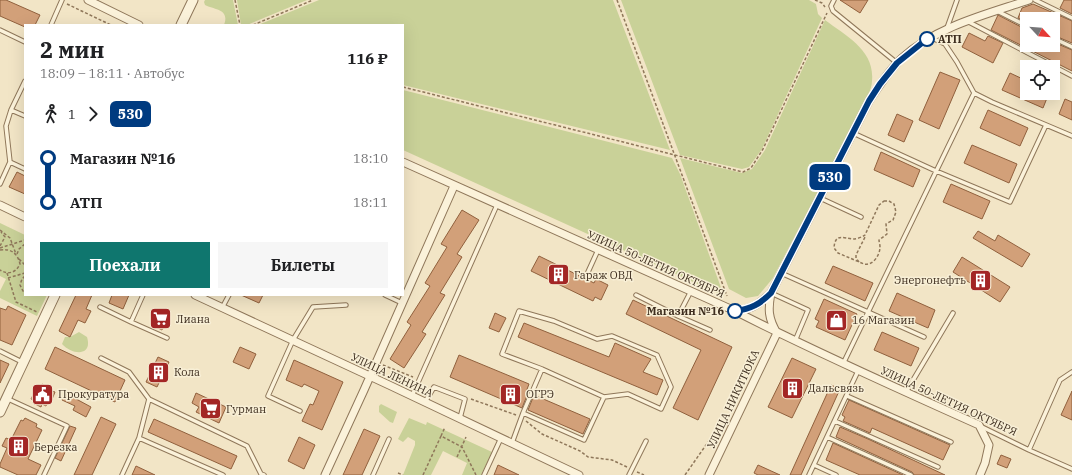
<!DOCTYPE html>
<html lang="ru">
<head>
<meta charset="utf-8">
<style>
	:root { --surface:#fff; --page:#f6f6f6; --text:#202124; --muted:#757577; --accent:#0f766e }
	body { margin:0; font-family:"IBM Plex Serif",serif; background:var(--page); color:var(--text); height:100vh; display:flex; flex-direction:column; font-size:15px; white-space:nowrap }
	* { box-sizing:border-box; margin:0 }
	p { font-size:13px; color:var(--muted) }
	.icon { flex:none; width:22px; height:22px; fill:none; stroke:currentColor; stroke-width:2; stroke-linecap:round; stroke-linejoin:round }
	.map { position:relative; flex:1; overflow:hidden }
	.drawer { position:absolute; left:24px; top:24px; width:380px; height:272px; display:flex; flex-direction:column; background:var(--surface); border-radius:0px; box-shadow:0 4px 16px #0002 }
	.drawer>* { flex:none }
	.badge { padding:0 8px; border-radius:6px; font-size:14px; line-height:26px }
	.needle { width:26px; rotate:116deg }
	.controls { position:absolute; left:1020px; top:12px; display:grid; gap:8px }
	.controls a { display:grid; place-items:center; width:40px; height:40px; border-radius:0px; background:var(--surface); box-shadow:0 4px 16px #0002; font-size:20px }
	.map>.badge { position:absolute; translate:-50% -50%; box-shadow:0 0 0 2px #fff }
	.legs { display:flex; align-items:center; gap:6px; height:44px; padding:0 16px; font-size:13px }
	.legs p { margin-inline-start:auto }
	.headline { display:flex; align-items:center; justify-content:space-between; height:68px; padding:0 16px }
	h1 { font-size:22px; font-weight:800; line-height:30px }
	.button { display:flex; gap:8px; margin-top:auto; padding:8px 16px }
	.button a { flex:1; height:46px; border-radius:0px; background:var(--accent); color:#fff; font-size:16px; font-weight:800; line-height:46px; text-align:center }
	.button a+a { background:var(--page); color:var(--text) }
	ul { padding:0 16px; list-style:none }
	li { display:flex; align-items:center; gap:14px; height:44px; font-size:15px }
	li i { display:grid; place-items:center; width:6px; height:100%; margin:0 5px; background:currentColor }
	li i::after { content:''; width:10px; height:10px; margin:-5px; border:3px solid; border-radius:50%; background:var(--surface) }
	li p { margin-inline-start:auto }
	li:first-child i { background:linear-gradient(#0000 50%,currentColor 0) }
	li:last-child i { background:linear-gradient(currentColor 50%,#0000 0) }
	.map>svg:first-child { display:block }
	.green { fill:#c9d198 }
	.building { fill:#d2a079; stroke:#90603d }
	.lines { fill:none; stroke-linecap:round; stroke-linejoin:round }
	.service-casing { stroke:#8f775a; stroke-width:5.5 }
	.minor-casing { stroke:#8f775a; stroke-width:9 }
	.tertiary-casing { stroke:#8f775a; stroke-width:11 }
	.path { stroke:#8f775a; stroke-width:1.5; stroke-dasharray:3 2; stroke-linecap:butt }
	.service { stroke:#fbf2da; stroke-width:3.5 }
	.minor { stroke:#fbf2da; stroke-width:7 }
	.tertiary { stroke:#fbf2da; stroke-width:9 }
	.line-1-casing { stroke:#fff; stroke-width:9 }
	.line-1 { stroke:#003b80; stroke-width:6 }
	.stop-1-dot { fill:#fff; stroke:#003b80; stroke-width:2 }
	.labels { text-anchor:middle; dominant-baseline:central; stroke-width:3; stroke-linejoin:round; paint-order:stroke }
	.stop-label { font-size:11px; font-weight:bold; fill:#3e2e1f; stroke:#f8efd6; text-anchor:start }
	.street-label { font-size:11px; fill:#3e2e1f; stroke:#f8efd6 }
	.poi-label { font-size:11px; fill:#3e2e1f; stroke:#f8efd6; text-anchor:start }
</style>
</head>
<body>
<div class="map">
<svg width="1072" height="475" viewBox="0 0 1072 475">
	<rect width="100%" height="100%" fill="#f2e5c6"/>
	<path class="green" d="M205 0H233L238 25H224C230 9 215 10 205 5L204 2Z
		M237 0H307L247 25H241Z
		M319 0H613L670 150 403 85V25H258Z
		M621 0H809L816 4 818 14 822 18 762 149 749 167 742 169 680 155Z
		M825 20C846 36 875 50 872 81 872 89 866 99 862 107L773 278 758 296 746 298 729 289 680 158 742 173 752 169 765 150Z
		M403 90 672 158 680 174 724 296 403 150Z
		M0 223 25 235V295H47L37 316 0 298V291L6 279 0 276Z
		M79 332 87 337C93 357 72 355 62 344L65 337H70Z
		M381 404 397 412 393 423 390 422 379 412V406Z
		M409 418 426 425 427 422 492 452 481 475H462L467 463 443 451 431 475H403L415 445V441L408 437 403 442 398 439Z"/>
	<path class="building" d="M0 0H6L40 15 35 25H25V27L0 16Z
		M840 0H868L860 13Z
		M1064 0H1072V14L1060 8Z
		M1033 4 1072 21V43L1053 35V19H1020L1018 18 1022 8Z
		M998 15 1027 30V45H1053V42L1072 50V71L991 30Z
		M969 33 985 41 988 36 1003 43 993 63 962 47Z
		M940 72 960 80 939 129 919 120Z
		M1010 73 1027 81V93H1049L1043 108 1002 90Z
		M1065 99 1072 102V120L1059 114Z
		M988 110 1028 128 1020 146 980 128Z
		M897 114 913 121 904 142 888 135Z
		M972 145 1017 164 1009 183 964 163Z
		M881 152 920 170 913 187 874 170Z
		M17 172 25 176V194L9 187Z
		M951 184 990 201 982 219 943 202Z
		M462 210 479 220 457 254 462 257 440 293 445 295 422 332 426 334 404 368 390 359 411 325 407 322 430 286 425 283 447 247 441 244Z
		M978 231 995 241 998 235 1030 254 1022 267 973 238Z
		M539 256 594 283 596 279 608 285 601 300 595 297 593 301 531 271Z
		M962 257 1010 287 1000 302 953 272Z
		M833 266 873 283 865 301 825 283Z
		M897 293 935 310 928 328 889 311Z
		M76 295H92L86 309 91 311 85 323 78 320 70 337 59 331Z
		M112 295H129L123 309 109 303Z
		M241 295H263L259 303Z
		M824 299 857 314 845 340 816 327 819 321 815 319Z
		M633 300 732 347 698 420 673 408 701 350 626 314Z
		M8 306 26 315 12 345 0 340V308L6 310Z
		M495 313 506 318 499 332 489 328Z
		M160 314 168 318 162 330 154 326Z
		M524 323 609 357 615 343 651 359 643 372 663 380 657 395 518 337Z
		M882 332 919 348 911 366 874 350Z
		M55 347 125 380 115 402 45 369Z
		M240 347 256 354 249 369 233 362Z
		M459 355 529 384 526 392 528 393 522 408 450 377Z
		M158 357 169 362 157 387 146 382Z
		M792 358 816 369 792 418 768 407Z
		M0 360 9 364 0 383Z
		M294 360 343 382 322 430 302 421 310 404 313 405 319 391 304 384 302 387 286 380Z
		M42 384 50 388 49 390 55 392 51 402 49 401 46 406 42 404 41 407 33 403 34 401 31 399 38 385 41 386Z
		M831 385 840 389 801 475H790Z
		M1072 391V420L1061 415Z
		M65 393 91 407 86 417 73 410 75 406 62 400Z
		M196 393 226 407 219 423 196 412 199 407 192 403Z
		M534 395 590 419 583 434 528 410Z
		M849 400 950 445 943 460 872 428 870 433 843 421 845 417 842 415Z
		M101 417 116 424 92 475H74Z
		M25 418 37 424 36 427 42 430 28 459 41 465 36 475H18L0 467V464L7 448 2 446 6 438 11 440 21 420 23 421Z
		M154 419 237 456 231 469 148 432Z
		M70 426 76 428 61 461 55 458Z
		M840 427 868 439 945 475H914L912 472 836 437Z
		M364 429 380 436 362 475H343Z
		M299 437 315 445 304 469 288 461Z
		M833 443 903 475H860L826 460Z
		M1001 455 1011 459 1007 468 997 464Z
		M498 465 519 475H494Z
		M758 465 780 475H758L754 473Z
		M136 466 155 475H132Z"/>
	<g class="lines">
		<defs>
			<path id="service" d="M834 0 831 6 833 11 897 63
				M1035 0 1072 18
				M997 11 1027 26
				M967 21 1072 76
				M51 25 62 0
				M947 28 957 0
				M0 30 25 42
				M932 38 945 44 957 62 974 93 992 102 1072 136
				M1053 38 1072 47
				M11 110 25 116
				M853 133 936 171 1010 202 1046 125
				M10 162 25 169
				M0 184 10 162 6 126 11 110 25 81
				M820 198 861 217
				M588 272 598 250
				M781 273 924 337
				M691 291 678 316 710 330
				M771 293 808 310 795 341
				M385 295 402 303
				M636 295 678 316
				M100 307 131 322 143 295
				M222 308 229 295
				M519 311 554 321 597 339 612 336 657 355 671 387 661 409 628 394 604 397 542 369 502 354Z
				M131 322 167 338
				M0 351 22 362
				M101 358 129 372 149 399 247 446 261 474 264 475
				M843 364 974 93
				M906 392 953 313
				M412 396 497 205
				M847 396 951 442
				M6 398 67 426 44 475
				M425 402 434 387 465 399 460 418
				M300 411 268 396 293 340 313 307 346 305
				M523 413 542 369
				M835 421 938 467
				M980 426 1029 450 1072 469
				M827 437 911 475
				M139 438 223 475
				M512 443 523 413 584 440 604 397
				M1029 450 1060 380 1072 372
				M814 465 836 475
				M122 475 139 438 149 399
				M373 475 389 439
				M484 475 501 438
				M629 475 646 441
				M809 475 858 371"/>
			<path id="minor" d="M88 0 139 25
				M403 162 735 311C815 352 897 388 979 425L989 445 985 463 980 475
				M0 205 25 217
				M195 295 389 385 579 475
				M735 311C752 309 758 305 771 293
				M777 333C768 318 768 309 771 293L869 101C879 86 889 70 902 58 938 26 984 15 1029 0
				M325 475 364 390 454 186
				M709 475 777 333"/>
			<path id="tertiary" d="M181 25 193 0
				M0 412 55 295"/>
		</defs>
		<use href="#service" class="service-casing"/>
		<use href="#minor" class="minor-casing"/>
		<use href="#tertiary" class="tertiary-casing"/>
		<path class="path" d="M235 0 240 25
			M617 0 727 296
			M815 0 822 3 825 7
			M67 4 111 25
			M253 25 313 0
			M403 87 743 172 751 168 763 149 827 13
			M884 201H889L894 204 896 212 893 220 886 224 887 234 879 240C879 242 880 244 880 247 880 255 873 266 864 264L838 253 834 248C835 233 843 238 853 239 857 239 862 237 865 235L879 205Z
			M0 230 10 238 16 254
			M0 246 5 237 1 232
			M0 248 25 240
			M0 250C11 248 18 254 20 264 16 273 8 275 0 270
			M17 254 19 249 25 244
			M19 259 25 265
			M859 262 856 258V255L865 237
			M7 273 16 302 37 312
			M25 276 22 279 20 285 23 291 25 293
			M8 278 25 273
			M383 365 413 377
			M471 399 516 415
			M526 421 542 434 580 451 588 457 612 460 627 467
			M441 436 445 427
			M457 457 466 437
			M637 472 644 475
			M398 473 403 475
			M423 475 441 436 462 447 476 475
			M685 475 713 435"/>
		<use href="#service" class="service"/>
		<use href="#minor" class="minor"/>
		<use href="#tertiary" class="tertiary"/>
	</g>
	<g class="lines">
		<defs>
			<path id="line-1" d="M735 311C751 309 760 304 771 293L869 101 880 84 897 63 927 39"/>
		</defs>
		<use href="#line-1" class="line-1-casing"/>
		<use href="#line-1" class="line-1"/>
	</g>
	<defs>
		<symbol id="building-square" viewBox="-11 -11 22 22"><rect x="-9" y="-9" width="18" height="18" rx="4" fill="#a32625" stroke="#f8efd6"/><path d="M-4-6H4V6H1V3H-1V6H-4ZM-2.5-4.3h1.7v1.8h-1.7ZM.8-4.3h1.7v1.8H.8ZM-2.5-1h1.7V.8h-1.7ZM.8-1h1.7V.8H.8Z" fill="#fff"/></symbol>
		<symbol id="supermarket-square" viewBox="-11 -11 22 22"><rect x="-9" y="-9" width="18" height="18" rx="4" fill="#a32625" stroke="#f8efd6"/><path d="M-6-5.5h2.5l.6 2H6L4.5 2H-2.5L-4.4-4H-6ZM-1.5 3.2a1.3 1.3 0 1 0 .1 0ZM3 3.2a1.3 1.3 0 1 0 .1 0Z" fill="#fff"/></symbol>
		<symbol id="shop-square" viewBox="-11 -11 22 22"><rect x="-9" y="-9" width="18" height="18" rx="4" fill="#a32625" stroke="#f8efd6"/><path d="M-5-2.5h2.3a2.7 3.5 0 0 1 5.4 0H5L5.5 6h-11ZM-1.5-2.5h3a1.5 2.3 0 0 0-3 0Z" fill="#fff"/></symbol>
		<symbol id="civic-square" viewBox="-11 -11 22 22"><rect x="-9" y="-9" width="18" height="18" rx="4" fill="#a32625" stroke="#f8efd6"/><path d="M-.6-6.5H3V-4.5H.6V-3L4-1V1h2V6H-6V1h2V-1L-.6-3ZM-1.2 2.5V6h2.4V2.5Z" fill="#fff"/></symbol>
	</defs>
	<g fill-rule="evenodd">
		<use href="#building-square" x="546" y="262" width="25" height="25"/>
		<use href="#building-square" x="968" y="268" width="25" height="25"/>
		<use href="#supermarket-square" x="148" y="306" width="25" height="25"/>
		<use href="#shop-square" x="824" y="308" width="25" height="25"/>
		<use href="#building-square" x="146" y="360" width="25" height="25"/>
		<use href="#building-square" x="780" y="376" width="25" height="25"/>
		<use href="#civic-square" x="30" y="382" width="25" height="25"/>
		<use href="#building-square" x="498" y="382" width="25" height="25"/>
		<use href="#supermarket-square" x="198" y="396" width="25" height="25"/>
		<use href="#building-square" x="6" y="434" width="25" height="25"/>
	</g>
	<g class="stop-1-dot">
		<circle cx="927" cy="39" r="7"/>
		<circle cx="735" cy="311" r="7"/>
	</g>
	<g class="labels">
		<g class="stop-label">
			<text x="938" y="39">АТП</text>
			<text x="724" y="311" text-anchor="end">Магазин №16</text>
		</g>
		<g class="street-label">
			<text transform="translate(656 264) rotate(24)">УЛИЦА 50-ЛЕТИЯ ОКТЯБРЯ</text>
			<text transform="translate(392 375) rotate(25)">УЛИЦА ЛЕНИНА</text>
			<text transform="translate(733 399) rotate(-65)">УЛИЦА НИКИТЮКА</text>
			<text transform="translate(949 401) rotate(25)">УЛИЦА 50-ЛЕТИЯ ОКТЯБРЯ</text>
		</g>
		<g class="poi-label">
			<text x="574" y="275">Гараж ОВД</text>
			<text x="966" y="280" text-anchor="end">Энергонефть</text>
			<text x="176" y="319">Лиана</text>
			<text x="852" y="320">16 Магазин</text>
			<text x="174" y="372">Кола</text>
			<text x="808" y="388">Дальсвязь</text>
			<text x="58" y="394">Прокуратура</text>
			<text x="526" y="394">ОГРЭ</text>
			<text x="226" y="409">Гурман</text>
			<text x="34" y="447">Березка</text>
		</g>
	</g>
</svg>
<div class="controls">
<a><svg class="needle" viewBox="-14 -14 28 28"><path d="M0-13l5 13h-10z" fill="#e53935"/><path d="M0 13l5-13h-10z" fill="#757577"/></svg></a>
<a><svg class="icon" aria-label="locate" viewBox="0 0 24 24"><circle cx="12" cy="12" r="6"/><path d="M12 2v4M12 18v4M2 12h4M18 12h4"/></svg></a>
</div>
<b class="badge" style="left:830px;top:177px;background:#003b80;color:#fff">530</b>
<section class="drawer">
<div class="headline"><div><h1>2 мин</h1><p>18:09 – 18:11 · Автобус</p></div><b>116 ₽</b></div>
<div class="legs"><svg class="icon" aria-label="walk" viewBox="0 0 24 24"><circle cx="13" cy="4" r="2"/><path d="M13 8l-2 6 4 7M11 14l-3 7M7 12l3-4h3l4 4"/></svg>1<svg class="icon" aria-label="forward" viewBox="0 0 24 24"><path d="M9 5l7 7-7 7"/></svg><b class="badge" style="background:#003b80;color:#fff">530</b></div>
<ul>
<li><i style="color:#003b80"></i><b>Магазин №16</b><p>18:10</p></li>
<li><i style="color:#003b80"></i><b>АТП</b><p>18:11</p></li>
</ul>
<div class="button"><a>Поехали</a><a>Билеты</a></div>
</section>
</div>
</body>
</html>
